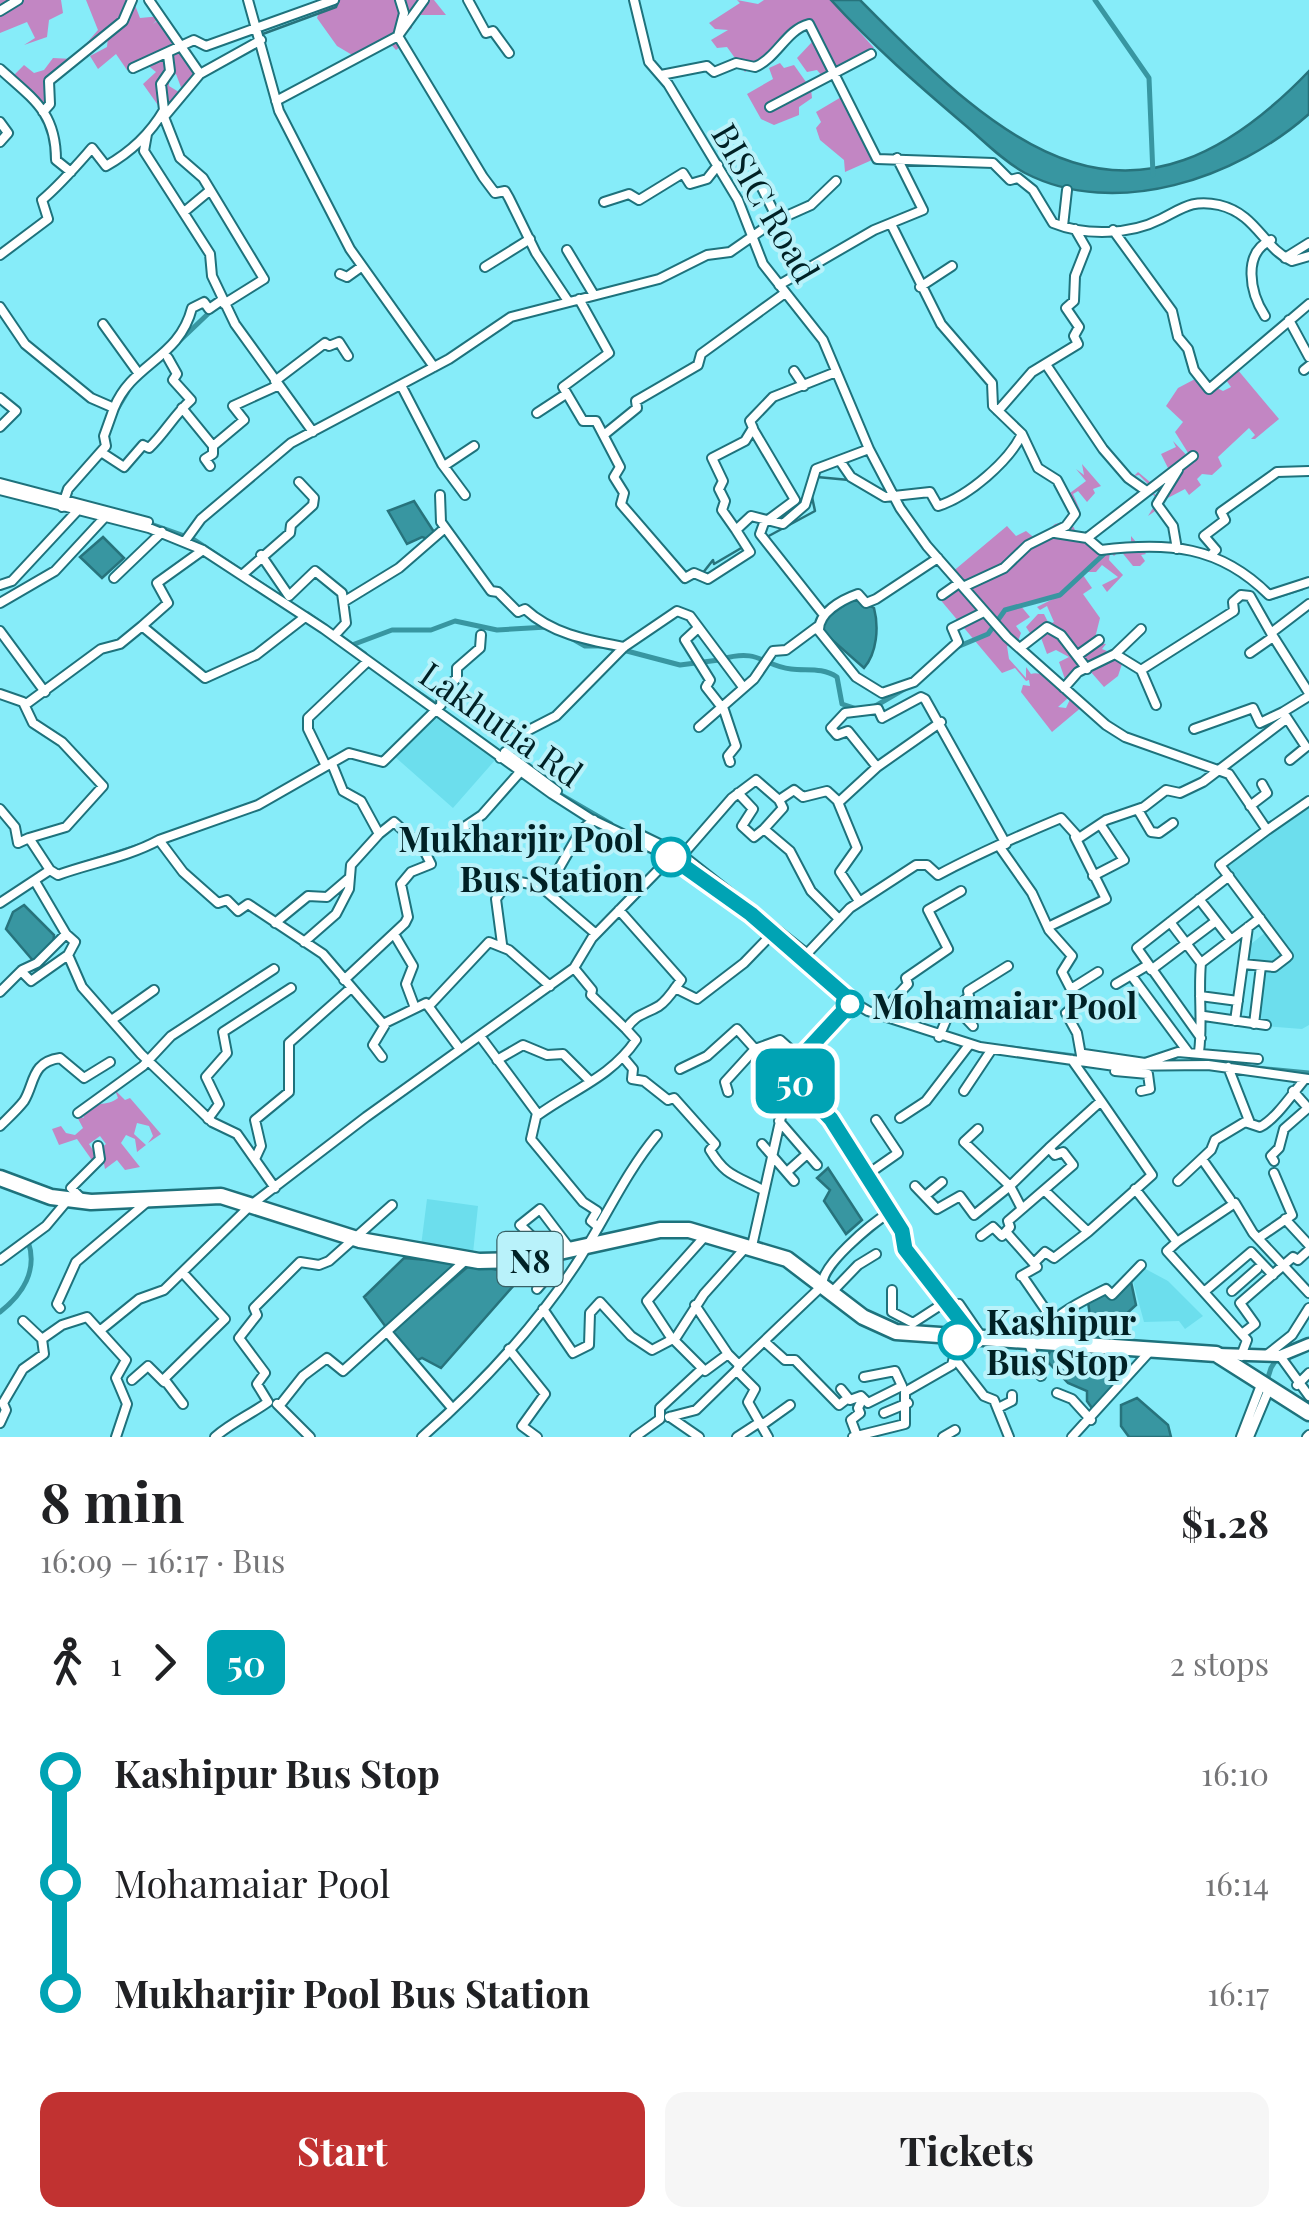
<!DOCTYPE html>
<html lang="en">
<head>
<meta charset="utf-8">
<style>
	:root { --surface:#fff; --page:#f6f6f6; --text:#202124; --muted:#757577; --accent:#c13231 }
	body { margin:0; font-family:"Playfair Display",serif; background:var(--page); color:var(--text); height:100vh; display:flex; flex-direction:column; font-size:38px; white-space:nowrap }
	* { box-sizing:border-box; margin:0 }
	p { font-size:32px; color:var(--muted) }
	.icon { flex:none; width:55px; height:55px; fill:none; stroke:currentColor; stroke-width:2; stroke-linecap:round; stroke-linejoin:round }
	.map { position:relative; height:1437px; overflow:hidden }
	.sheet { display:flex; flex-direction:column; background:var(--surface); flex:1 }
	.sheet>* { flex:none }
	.badge { padding:0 20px; border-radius:15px; font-size:35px; line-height:65px }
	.map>.badge { position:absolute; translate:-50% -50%; box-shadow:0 0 0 5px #fff }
	.legs { display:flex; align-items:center; gap:15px; height:110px; padding:0 40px; font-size:32px }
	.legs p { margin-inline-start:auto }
	.summary { display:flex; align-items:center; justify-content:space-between; height:170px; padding:0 40px }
	h1 { font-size:55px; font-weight:700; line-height:75px }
	.cta { display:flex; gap:20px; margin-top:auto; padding:20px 40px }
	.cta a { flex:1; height:115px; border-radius:20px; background:var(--accent); color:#fff; font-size:40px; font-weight:700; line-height:115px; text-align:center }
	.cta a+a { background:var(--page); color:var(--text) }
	ul { padding:0 40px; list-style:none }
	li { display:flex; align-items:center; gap:35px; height:110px; font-size:38px }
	li i { display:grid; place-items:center; width:15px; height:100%; margin:0 12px; background:currentColor }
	li i::after { content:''; width:25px; height:25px; margin:-12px; border:8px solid; border-radius:50%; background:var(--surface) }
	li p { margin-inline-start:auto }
	li:first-child i { background:linear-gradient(#0000 50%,currentColor 0) }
	li:last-child i { background:linear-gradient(currentColor 50%,#0000 0) }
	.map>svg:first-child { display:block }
	.built { fill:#6cdeed }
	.forest { fill:#c286c3 }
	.water { fill:#3896a1; stroke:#27737c; stroke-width:2.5 }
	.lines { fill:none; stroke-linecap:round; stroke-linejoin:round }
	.stream { stroke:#27737c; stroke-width:2.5 }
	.canal { stroke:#3896a1; stroke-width:5 }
	.minor-casing { stroke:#1e727c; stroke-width:12 }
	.major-casing { stroke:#1e727c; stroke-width:15 }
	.highway-casing { stroke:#1e727c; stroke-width:19 }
	.minor { stroke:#fff; stroke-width:8 }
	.major { stroke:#fff; stroke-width:10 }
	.highway { stroke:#fff; stroke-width:14 }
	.line-1-casing { stroke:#fff; stroke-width:22 }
	.line-1 { stroke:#00a3b4; stroke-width:15 }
	.stop-1-dot { fill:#fff; stroke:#00a3b4; stroke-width:5 }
	.labels { text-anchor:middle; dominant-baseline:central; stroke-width:8; stroke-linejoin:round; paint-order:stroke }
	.shield { fill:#b9f2fa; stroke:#386065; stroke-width:2.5 }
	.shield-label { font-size:32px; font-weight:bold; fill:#002125 }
	.street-label { font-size:35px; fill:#002125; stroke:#b9f2fa }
	.stop-label { font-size:35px; font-weight:bold; fill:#002125; stroke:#b9f2fa; text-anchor:start }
</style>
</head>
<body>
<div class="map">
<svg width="1309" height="1437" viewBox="0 0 1309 1437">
	<rect width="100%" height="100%" fill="#86ecf9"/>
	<path class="built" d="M436 709 496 759 453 808 394 756Z
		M1309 802V1025L1302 1029 1253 1025 1261 968 1244 964 1245 949 1267 931 1220 865Z
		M427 1199 478 1206 473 1253 421 1246Z
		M1140 1266 1168 1281 1203 1316 1185 1329 1179 1321 1144 1322 1131 1274Z"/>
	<path class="forest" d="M0 0H61L63 13 49 20 47 37 24 45 35 38 27 22 0 33Z
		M86 0H133L140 18 161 16 153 24 160 19 197 71 182 90 176 74 169 78V86L179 92 160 116H156L160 108 143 84 156 72 145 63 127 70 116 54 98 69 90 56 107 47 108 37 55 75 48 89 53 96 43 110 12 77 24 65 34 73 44 70 53 58 73 59 98 30Z
		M323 0H434L446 15H412V28L401 36 408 41 396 50 387 40 359 59 337 46 317 18Z
		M737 0 758 4 764 0H831L874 48 823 77 817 70 807 72 797 58 812 42 804 28 745 72 727 47 717 48 711 40 728 30 715 29 709 23 740 3Z
		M780 63 784 68 794 65 811 89 812 98 799 107V115L774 125 761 119 747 94 773 79 769 68Z
		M843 96 872 160 845 172 844 160 820 140 816 128 821 122 816 112Z
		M1232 363 1279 419 1255 439H1251L1255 435 1249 428 1218 457 1222 466 1212 475 1202 474 1197 479 1201 485 1189 495 1185 489 1162 501 1161 507 1148 516 1158 500 1150 491 1160 498 1189 461 1149 485 1139 475 1134 476 1138 472 1150 482 1168 468 1161 454 1176 447 1173 441 1195 464 1175 432 1183 422 1166 406 1178 388 1197 378 1223 391 1231 387 1221 373Z
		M1082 464 1101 486 1093 489 1095 493 1087 502 1078 491 1073 494 1080 510 1072 524 1077 534 1094 539 1106 549 1131 543V536L1146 554 1141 555 1145 561 1140 566H1133L1120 550 1114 556 1110 552 1109 560 1123 575 1107 592 1102 585 1118 577 1102 565 1096 572H1083L1074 581 1083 575 1092 588 1083 594 1100 618 1094 642 1106 644 1102 649 1107 651 1098 658 1106 664 1116 657 1122 664 1118 676 1104 687 1077 656 1078 672 1067 685 1059 662 1069 657 1056 650 1047 654 1040 635 1032 636 1026 627 1038 614H1044L1049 624 1054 622 1047 606 1040 610 1037 607 1061 595 1020 605 1030 617 1016 626 1021 633 1017 644 1007 646 1009 659 1026 678V667L1031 674C1043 670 1063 686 1068 698L1058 707 1066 708 1072 695 1083 706 1052 732 1021 692 1023 685 1030 686 1029 680 1026 681 1015 668 1002 673 938 597 959 582 951 573 1007 526 1016 536 1026 531 1037 540 1055 524 1073 520 1074 503 1060 482 1070 493 1086 481 1076 469 1084 475Z
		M115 1090 125 1100 130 1098 161 1134 148 1143 153 1136 149 1126 137 1123 134 1134 146 1145 137 1152 135 1139 126 1135 121 1143 140 1167 125 1170 117 1160 105 1169 101 1148 106 1144 100 1136 89 1144 98 1158 94 1163 77 1139 59 1145 52 1129 61 1126 66 1133 75 1135 83 1128 76 1115 84 1118 81 1111C93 1101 107 1107 118 1098Z"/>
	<path class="water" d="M831 0H860C1009 151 1129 258 1309 71V114C1237 178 1116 220 1025 173 1003 161 984 141 965 125 918 85 873 46 831 0Z
		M414 501 434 532 428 539 422 537 407 544 388 511Z
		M103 537 124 558 102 578 80 557Z
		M854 598 874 608C879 627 877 653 864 668L822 631V621Z
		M24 905 54 935 53 945 35 963 6 929 13 912Z
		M828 1168 862 1220 846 1234 824 1201 830 1190 817 1178Z
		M404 1258 463 1263 388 1330 364 1297Z
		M471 1264 502 1271 515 1284 441 1368 422 1358 416 1361 392 1332Z
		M1130 1277 1136 1305 1122 1318 1112 1321 1108 1338 1093 1337 1088 1302 1107 1291 1112 1297Z
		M1052 1347 1087 1351 1086 1369 1113 1376 1117 1385 1094 1411 1087 1401V1391L1068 1383 1046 1360Z
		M1137 1398 1168 1425 1171 1437H1129L1121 1426V1405Z"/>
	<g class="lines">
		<path class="stream" d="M260 35 336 7 339 0
			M142 143V155
			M817 477 849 480
			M765 538 815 511 812 497
			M702 574 713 560 714 564 743 547"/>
		<path class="canal" d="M1095 0 1149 78 1153 175
			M168 352 212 310
			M116 411 128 391
			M148 523 193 539 290 603
			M1270 598 1302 588
			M308 614 328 628
			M337 634 365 654
			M571 638 585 646H603
			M352 645 392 630H431L455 621 497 630 547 627
			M957 647 988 634 1005 610 1060 595 1105 553
			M623 650 680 665 719 660
			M722 659C760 648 763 666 791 669 807 671 822 667 837 677L842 704 857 709
			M410 687 438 706
			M872 708 906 688
			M556 792 611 824
			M64 870 139 846
			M624 910 662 871
			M1004 1047 1082 1057
			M1237 1066 1309 1073
			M0 1312C23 1294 38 1270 28 1241
			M1259 1405 1271 1368 1287 1342"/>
		<defs>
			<path id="minor" d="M149 0 198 71
				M248 0 279 111 350 249 434 367
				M468 0 486 33 493 31 509 53
				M634 0 649 62 668 84 738 200 763 264 823 340 869 449 900 508 927 546 1007 637 1106 725 1125 737 1229 774 1267 830 1309 801
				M0 11 18 0
				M398 36 424 0
				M398 36 404 13 400 0
				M133 68 194 40 206 46 334 0
				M0 69C33 99 56 112 56 160L71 172
				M661 75 707 66 714 72 736 63 755 67C778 57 786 30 809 24L877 159 993 163 1010 180 1018 178 1033 190 1053 223C1085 236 1130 235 1161 219 1183 208 1193 199 1219 205 1257 214 1263 248 1292 261L1309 256
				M276 101 398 36 483 177 495 193 505 191 509 198 536 253 568 301
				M770 107 871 54
				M43 112 50 104 49 81 123 21 132 0
				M0 122 8 133 0 142
				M147 134 144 151 210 254 212 276 235 324 313 432
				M761 186 778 220
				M604 202 629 194 639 200 683 173 690 184 707 179 718 165
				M184 212 208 192
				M891 224 941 324 992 383 993 406 1022 434 1038 468 1057 480 1075 514 1066 526 1028 545 1004 568 963 587
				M1063 226 1067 190
				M1113 230 1172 311 1178 337 1188 349 1194 370 1209 389 1309 304
				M567 250 594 295
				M0 255 48 219 42 200C61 184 77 165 92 148L106 166C131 152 150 134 164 110L161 84 170 71 168 55
				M1285 258 1309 243
				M485 267 530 239
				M340 274 347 277 361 267
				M779 285 874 230 923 210 897 158
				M920 287 952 266
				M579 299 609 353 563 387 583 421H596L620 467 614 477 624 493 621 504 685 578 694 573 708 579 750 552 736 530 751 516 783 524 805 505 816 469 869 449
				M224 304 264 279 203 178 180 158 164 117 200 74 261 40
				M0 307 25 344 91 398 114 408 104 436 106 446 68 489 62 507
				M1265 316C1250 293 1242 253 1271 240
				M1289 320 1309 357
				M103 324 139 374
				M1047 366 1103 449 1128 478 1145 490
				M1304 370 1309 366
				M794 371 804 386
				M275 381 325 343 329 346 339 342 348 356
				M402 387 442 464 465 495
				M0 398 16 411 0 427
				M114 408C132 363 179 359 192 308L204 302 209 309 222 300
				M182 408 213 446V454L205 459 210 466
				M998 411 1032 372 1078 344 1074 336 1079 327 1066 308 1074 301 1075 276 1086 248 1075 229
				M537 413 566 394
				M753 429 795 500 764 523 760 534 824 615
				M605 434 637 408 636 401 698 365 701 354 785 293
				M213 446 244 420 233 406 279 385
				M101 452 124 467 143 445 149 448C165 433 174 415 191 400L173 380 177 374 168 358
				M840 461 851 477 885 497 930 492 938 506C969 496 1009 461 1022 434
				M444 466 474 446
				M0 483 148 522
				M0 490 149 528 203 550 324 629 552 794 591 819 685 864 773 933 838 993 868 1011 980 1047 1115 1066 1208 1065 1309 1079
				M440 495 441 522 491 591 498 592 518 612 525 609C552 634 587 640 624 647
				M736 530 722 510 725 501 719 489 723 481 712 458 745 441 753 428 750 421 773 397 836 372
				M1055 533 1087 538 1193 456
				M1087 538 1101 550C1168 542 1219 545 1269 595L1309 582
				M185 541 201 519 291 443 449 359 511 317 659 279 707 255 730 252 773 222 811 205 836 181
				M1177 549 1173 526 1157 504 1178 470
				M261 555 289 596 315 571 342 593 346 623 334 636
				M1210 556 1216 550 1204 536 1225 520 1221 512 1277 472 1309 471
				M938 558 876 599 866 603 858 594C841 600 818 613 819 631L856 677 882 693 914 682 958 642 952 628 984 612
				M242 575 290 533 291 525 313 505 314 498 299 482
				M114 578 162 532
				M0 585 12 581 78 510
				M942 595 959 583
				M345 601 399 568 445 528
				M0 603 55 571 105 517
				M142 626 168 603 157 583 203 550
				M698 628 685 640 710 680 706 687 724 710 736 746 728 756 730 762
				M0 631 45 692
				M1271 633 1309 693
				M1020 648 1047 627 1061 635 1087 669
				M1250 653 1273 637
				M1115 654 1141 629
				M1078 655 1099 640
				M1141 670 1156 705
				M1064 688 1078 672 1115 654 1141 670 1234 611 1233 602 1241 595 1250 596 1271 633 1309 604
				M0 694 23 702 33 723 62 742 103 786 66 827 29 838
				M25 705 101 649 120 644 142 626 205 678 256 655 305 617
				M699 727 754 679 773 651 786 650 817 627
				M1194 729 1253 708 1260 723 1283 712
				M505 752 557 791
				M500 758 525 732 556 716 624 647 677 611 690 616 743 687
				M1290 760 1306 747 1283 712 1309 696
				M326 766 308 729V718L368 661
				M877 767 848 731 837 735 831 728 845 713 878 709 882 718 921 697 925 699 1006 844
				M738 793 753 809 742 826 754 837 764 829 790 851 811 891 839 919
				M838 802 857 848 840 872 859 901
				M1250 806 1267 793 1262 784
				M0 809 15 827 18 843 29 838 50 870
				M1138 810 1151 832 1159 833 1173 823
				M764 829 783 808 779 800
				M1267 830 1220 865 1288 956
				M379 834 394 822 427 852 482 815 520 772
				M641 835 682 855 807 954
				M159 840 258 805 349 753 383 762 441 705 442 692 457 678V668L480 648 481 635
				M999 846 1032 893 1049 930 1072 956 1062 972 1078 1003 1066 1013 1077 1033 1082 1061
				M678 860 732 798 756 780 779 800 794 790 803 797 827 791 839 802 877 767 941 722
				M1093 876 1124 860 1100 824
				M546 891 581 830 594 820
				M1199 899 1231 940
				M0 903 50 870 58 875C91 863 128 857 159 840L183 872 218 903 227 900 238 911 248 904 323 954 383 1024 426 1003 460 1049
				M1170 922 1201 963C1198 994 1203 1022 1199 1052
				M275 923 308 896 327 897 348 879
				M1048 927 1106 899 1075 837
				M66 934 75 942 68 955 82 987 141 1054 212 1122 237 1134 275 1188
				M394 934 413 966 406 984 415 1008
				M304 942 336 914 349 889 351 865 379 834 361 801 343 791 332 764
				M502 944 496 899 510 880 540 886 596 934
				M801 960 850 908 916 865H927L938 875C979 853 1018 836 1061 818L1079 838 1106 820 1144 807 1166 790 1180 793 1203 782 1286 719
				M1201 963 1260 918
				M1243 964 1274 967 1287 957
				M574 968 592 990 591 995 626 1029
				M22 970 37 963 66 934 36 883
				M1151 970 1216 921
				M1131 975 1188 1052
				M344 980 405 923 408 917 401 884 411 872 431 864 425 852
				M1116 984 1148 965
				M675 988 697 999 744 963 773 933
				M1071 989 1098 972
				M0 992 21 971 31 981 68 955
				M1200 996 1238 1001
				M429 1006 489 942 509 950 550 986
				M958 1010 973 1026
				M879 1015 908 984 906 978 948 949 928 910 961 891
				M1204 1016 1266 1025
				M113 1019 154 990
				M1235 1021 1248 927
				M1254 1024 1261 966
				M480 1036 537 1113 531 1139 583 1202 597 1211 591 1221 597 1226
				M939 1037 947 1018 969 996 968 991 1008 966
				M1201 1038 1137 948 1229 876
				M1084 1054 1145 1063 1178 1052 1258 1059
				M382 1057 373 1045 385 1025
				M623 1057 633 1069 632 1079 644 1081 668 1100 674 1098 715 1144 710 1150C725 1175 734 1175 761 1189
				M497 1060 523 1045 547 1055 563 1054 589 1080
				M1072 1060 1101 1101
				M1228 1067 1250 1123
				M680 1069 707 1056 737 1029 755 1049
				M1115 1071 1148 1074 1150 1089 1141 1091
				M790 1077 831 1119 903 1231 905 1249 971 1335
				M964 1091 992 1049
				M728 1092 725 1082 755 1049 780 1040 800 1058
				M1101 1101 1152 1175 1088 1232 1044 1190 1073 1165 1063 1152 1055 1155 1049 1148Z
				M78 1113 143 1066 171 1036 274 969
				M538 1115C574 1089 611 1077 636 1040L626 1029C637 1013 644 1015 659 1006 668 1000 675 988 681 980L619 910
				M900 1118 926 1101 969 1045
				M208 1119 219 1104 206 1077 227 1053 223 1032 291 988
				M779 1121 817 1165
				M0 1126C8 1118 17 1110 24 1101 35 1083 31 1062 60 1058L84 1078 110 1062
				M762 1144 794 1181
				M255 1159 261 1146 255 1120 289 1092V1043L351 988
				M1202 1159 1230 1199
				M1274 1161 1271 1156 1279 1148 1284 1129 1308 1108 1293 1091
				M787 1172 807 1154
				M868 1174 898 1153 876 1120
				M1178 1181 1211 1150 1215 1140 1245 1122 1260 1127C1276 1119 1292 1094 1305 1079
				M915 1186 937 1209 960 1196 974 1215 1010 1186 964 1142 978 1129
				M1135 1189 1177 1242 1167 1251 1247 1340 1241 1356
				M1044 1190 1022 1209 1010 1186 1049 1148
				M925 1196 942 1182
				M82 1199 71 1188 100 1159 98 1146
				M1285 1219 1309 1245
				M1006 1232 1037 1267 1021 1276
				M981 1236 993 1227 1002 1236 1010 1227 1008 1221 1022 1209
				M1260 1237 1292 1215 1274 1173
				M1177 1242 1235 1203 1253 1233 1309 1293
				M752 1246 790 1077 800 1058 852 1002
				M550 1254 520 1225 540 1209 571 1250
				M0 1260 46 1226 67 1201
				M1034 1263 1045 1252 1054 1258 1088 1232
				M1023 1277 1054 1322
				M537 1289 550 1274 540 1257
				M892 1290V1312L913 1323
				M1232 1291 1257 1269
				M1204 1292 1251 1252 1273 1275
				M831 1293 858 1265 876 1254
				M959 1304 983 1339
				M695 1305 728 1354
				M60 1308 57 1304 76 1262 147 1202
				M543 1309 573 1353 589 1345 590 1313 600 1302 631 1336 652 1350 673 1339 705 1371 728 1354 739 1365
				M913 1323 947 1301
				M102 1329 139 1299 164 1290 251 1205 366 1117 574 968 592 938 671 857
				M388 1333 452 1408
				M1242 1334 1255 1324 1240 1303 1293 1257 1298 1260 1309 1250
				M42 1339 62 1325 87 1317 126 1360 116 1378 127 1404 116 1437
				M672 1339 647 1301 707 1234
				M675 1339 704 1294 747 1246
				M1028 1341 1041 1376
				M1042 1341C1046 1316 1085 1300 1106 1289L1112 1295 1141 1265
				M765 1342 785 1360H795L839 1405 848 1398
				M509 1349 545 1394 522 1426 537 1437
				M1268 1354 1292 1335 1309 1308
				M1280 1356 1309 1396
				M956 1360 984 1396 994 1400 1009 1437
				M132 1380 148 1366 164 1382
				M1297 1385 1309 1373
				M841 1389 850 1400 861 1396 868 1403 902 1386 895 1371 864 1377
				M1057 1393 1072 1399 1091 1420
				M183 1404 164 1379 225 1319 183 1273
				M277 1404 310 1437
				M280 1405 303 1376 327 1358 343 1371 467 1259
				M998 1408 1012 1401V1395
				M884 1413 908 1403
				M669 1417 696 1410 737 1370
				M670 1417 699 1437
				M0 1423 6 1410 3 1403 23 1369 44 1354 42 1339 23 1321
				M762 1425 790 1405
				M857 1436 851 1420 860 1413 858 1408 863 1398
				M215 1437C232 1422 250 1415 268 1402L257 1384 265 1373 239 1338 257 1315 254 1308 300 1262 319 1265 329 1261 392 1205
				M422 1437C481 1385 538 1324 580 1258 606 1217 626 1172 657 1135
				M635 1437 660 1419V1408L702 1369
				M737 1437 760 1422
				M768 1437 748 1402 755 1389 737 1371 739 1365 823 1285C819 1267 872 1223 889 1213
				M853 1437 905 1424V1392L952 1365 959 1337
				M943 1437 955 1430
				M1072 1437 1152 1349
				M1241 1437 1261 1385
				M1249 1437 1269 1389
				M1307 1437 1309 1435"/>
			<path id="major" d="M1218 1354 1280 1356 1309 1344"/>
			<path id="highway" d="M0 1178 51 1197 91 1202 221 1196 360 1240 479 1261 523 1260 660 1230H689L787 1259 863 1317 896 1332 1216 1354 1309 1413"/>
		</defs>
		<use href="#minor" class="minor-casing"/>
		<use href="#major" class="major-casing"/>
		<use href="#highway" class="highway-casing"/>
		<use href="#minor" class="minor"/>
		<use href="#major" class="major"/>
		<use href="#highway" class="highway"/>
	</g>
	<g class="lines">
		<defs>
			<path id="line-1" d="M671 857 751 914 852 1002 800 1058 790 1076 831 1119 902 1231 905 1249 974 1338 958 1340"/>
		</defs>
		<use href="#line-1" class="line-1-casing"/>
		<use href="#line-1" class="line-1"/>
	</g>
	<g class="stop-1-dot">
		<circle cx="671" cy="857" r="18"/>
		<circle cx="850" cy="1004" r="12"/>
		<circle cx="958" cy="1340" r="18"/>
	</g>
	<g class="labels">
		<rect class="shield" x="497.5" y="1232" width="65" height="54" rx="8"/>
		<g class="shield-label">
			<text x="530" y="1259">N8</text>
		</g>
		<g class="street-label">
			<text transform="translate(767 202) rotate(60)">BISIC Road</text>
			<text transform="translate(502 723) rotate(35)">Lakhutia Rd</text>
		</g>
		<g class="stop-label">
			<text x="644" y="837" text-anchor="end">Mukharjir Pool<tspan x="644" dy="40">Bus Station</tspan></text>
			<text x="872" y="1004">Mohamaiar Pool</text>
			<text x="986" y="1320">Kashipur<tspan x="986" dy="40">Bus Stop</tspan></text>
		</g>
	</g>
</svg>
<b class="badge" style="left:795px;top:1081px;background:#00a3b4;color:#fff">50</b>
</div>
<section class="sheet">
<div class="summary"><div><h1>8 min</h1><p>16:09 – 16:17 · Bus</p></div><b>$1.28</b></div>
<div class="legs"><svg class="icon" aria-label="walk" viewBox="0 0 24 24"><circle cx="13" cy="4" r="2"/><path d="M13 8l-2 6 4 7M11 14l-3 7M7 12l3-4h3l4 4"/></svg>1<svg class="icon" aria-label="forward" viewBox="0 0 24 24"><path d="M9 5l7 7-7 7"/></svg><b class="badge" style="background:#00a3b4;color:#fff">50</b><p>2 stops</p></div>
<ul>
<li><i style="color:#00a3b4"></i><b>Kashipur Bus Stop</b><p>16:10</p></li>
<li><i style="color:#00a3b4"></i><span>Mohamaiar Pool</span><p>16:14</p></li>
<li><i style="color:#00a3b4"></i><b>Mukharjir Pool Bus Station</b><p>16:17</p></li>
</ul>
<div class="cta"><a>Start</a><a>Tickets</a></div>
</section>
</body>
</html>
